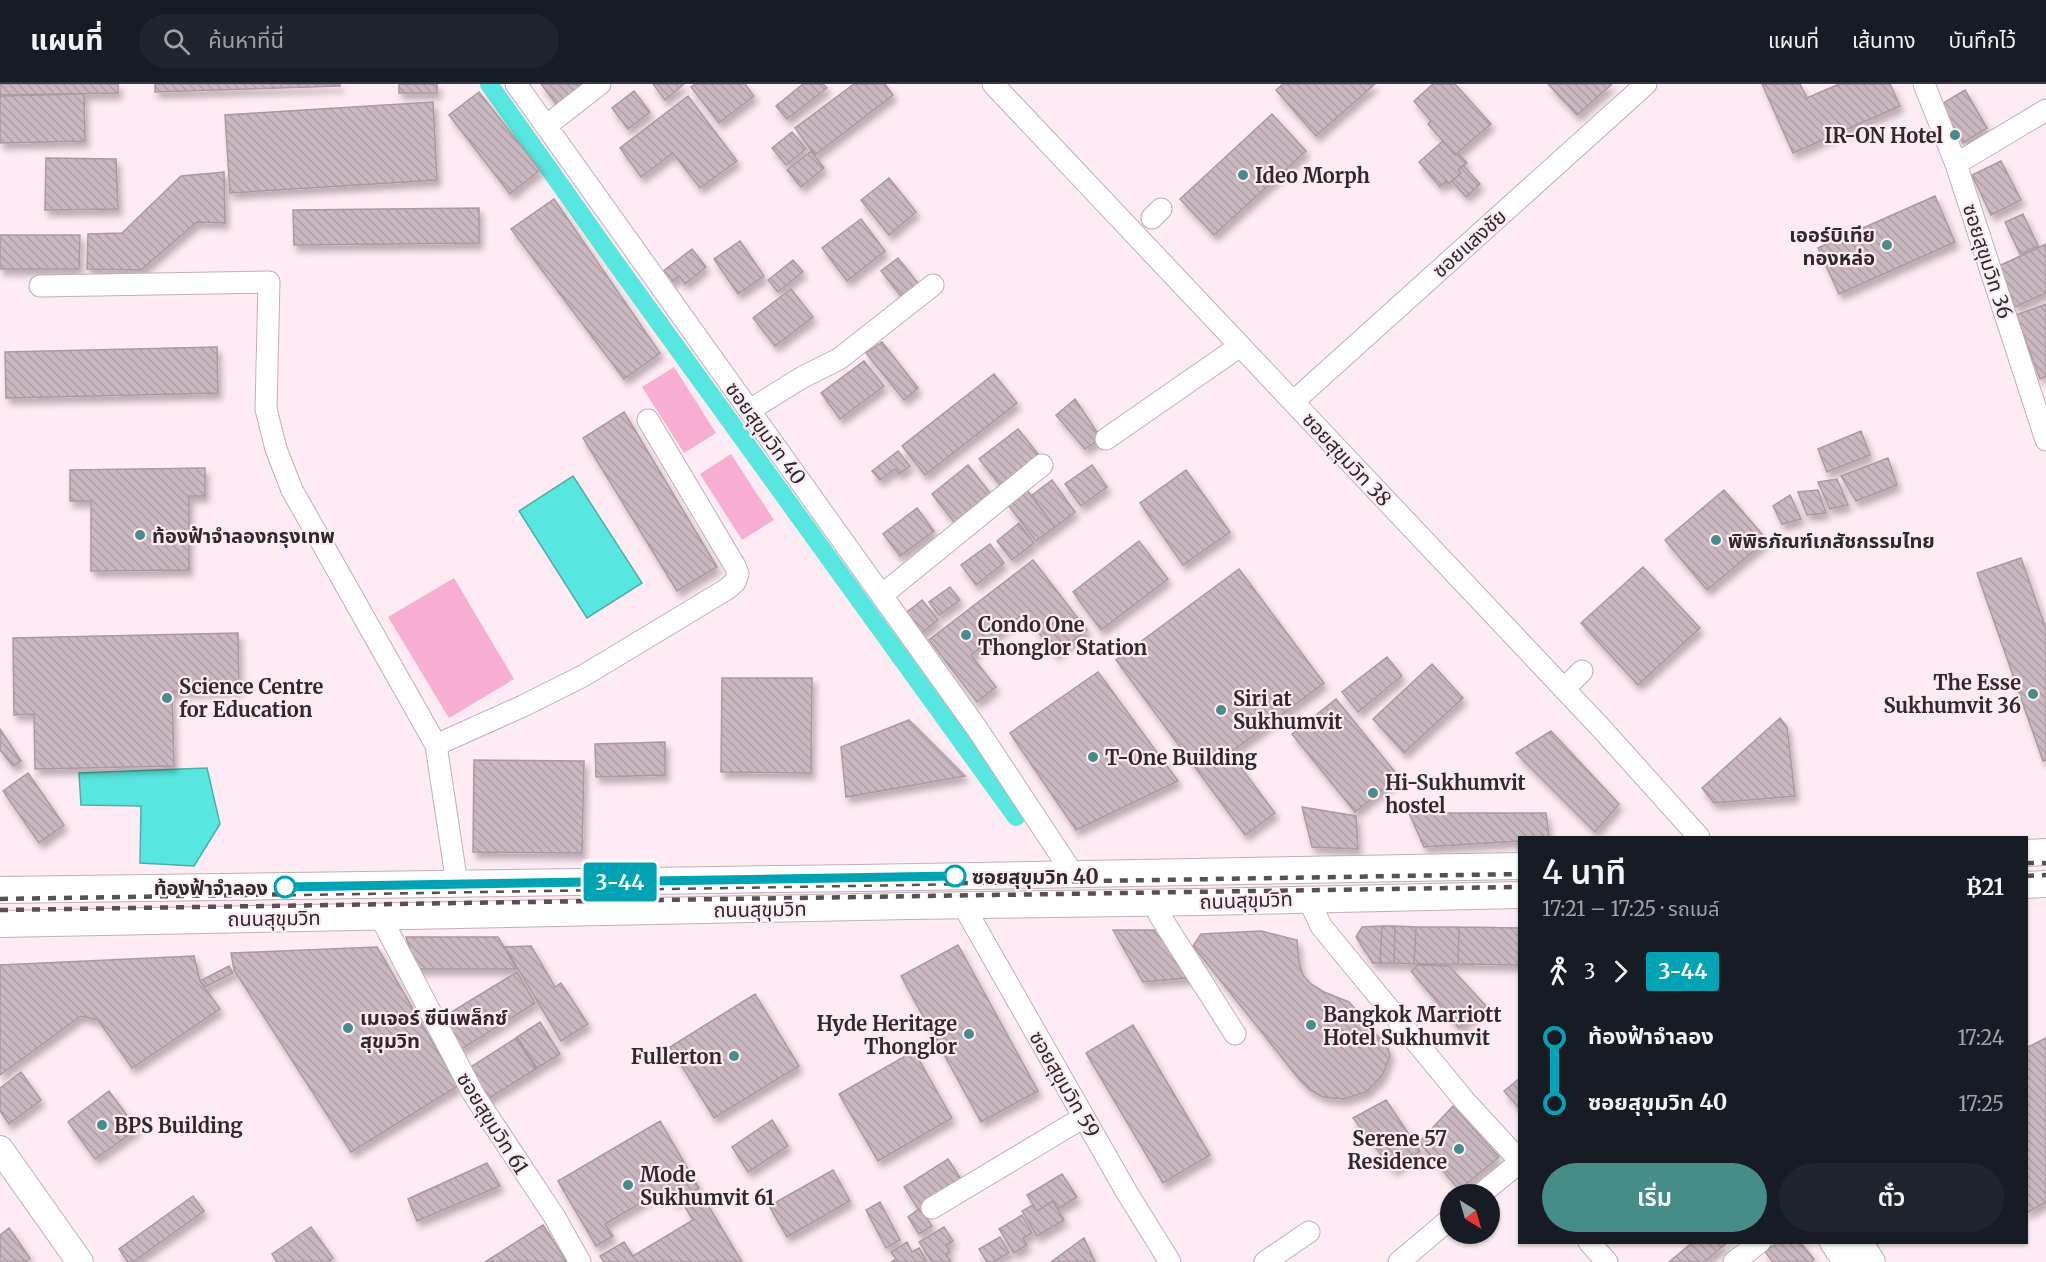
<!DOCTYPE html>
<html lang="th">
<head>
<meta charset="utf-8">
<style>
	:root { --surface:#171b24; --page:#20242c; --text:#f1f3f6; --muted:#9ea1a6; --line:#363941; --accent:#468d8a }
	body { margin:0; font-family:Merriweather,"Noto Sans Thai",serif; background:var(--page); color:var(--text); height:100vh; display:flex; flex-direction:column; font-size:22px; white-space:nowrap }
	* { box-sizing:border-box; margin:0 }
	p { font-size:20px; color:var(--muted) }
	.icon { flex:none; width:33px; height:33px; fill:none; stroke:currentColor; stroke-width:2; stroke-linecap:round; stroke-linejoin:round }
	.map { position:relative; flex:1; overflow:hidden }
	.drawer { position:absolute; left:1518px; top:752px; width:510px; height:408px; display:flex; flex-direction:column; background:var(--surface); border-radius:0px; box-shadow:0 2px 4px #0004 }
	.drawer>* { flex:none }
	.badge { padding:0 12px; border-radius:4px; font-size:21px; line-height:39px }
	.needle { width:39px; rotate:143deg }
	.fabs { position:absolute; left:1440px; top:1100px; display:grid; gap:12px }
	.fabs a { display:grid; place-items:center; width:60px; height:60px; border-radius:50%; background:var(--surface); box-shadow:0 2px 4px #0004; font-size:30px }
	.map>.badge { position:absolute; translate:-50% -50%; box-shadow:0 0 0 3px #fff }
	.legs { display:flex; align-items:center; gap:9px; height:66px; padding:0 24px; font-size:20px }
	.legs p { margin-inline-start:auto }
	.summary { display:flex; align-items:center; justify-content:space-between; height:102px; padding:0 24px }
	h1 { font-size:33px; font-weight:600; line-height:45px }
	.cta { display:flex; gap:12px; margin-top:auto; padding:12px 24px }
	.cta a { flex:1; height:69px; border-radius:36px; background:var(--accent); color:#fff; font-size:24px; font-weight:600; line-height:69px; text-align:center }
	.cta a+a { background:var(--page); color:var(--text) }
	ul { padding:0 24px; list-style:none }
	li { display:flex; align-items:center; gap:21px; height:66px; font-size:22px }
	li i { display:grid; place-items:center; width:9px; height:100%; margin:0 8px; background:currentColor }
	li i::after { content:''; width:15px; height:15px; margin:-8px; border:4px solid; border-radius:50%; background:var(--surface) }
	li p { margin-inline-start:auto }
	li:first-child i { background:linear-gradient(#0000 50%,currentColor 0) }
	li:last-child i { background:linear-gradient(currentColor 50%,#0000 0) }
	header { display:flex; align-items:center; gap:36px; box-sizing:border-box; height:84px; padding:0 30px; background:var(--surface); border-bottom:2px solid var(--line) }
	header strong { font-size:28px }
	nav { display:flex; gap:33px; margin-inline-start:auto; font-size:21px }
	.search { width:420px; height:54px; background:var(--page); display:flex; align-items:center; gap:15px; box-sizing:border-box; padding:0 21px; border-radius:33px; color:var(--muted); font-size:22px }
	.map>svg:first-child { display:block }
	.garden { fill:#f7aed1 }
	.water { fill:#58e7e0; stroke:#4caeaa; stroke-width:1.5 }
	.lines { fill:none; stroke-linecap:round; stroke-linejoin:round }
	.canal { stroke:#58e7e0; stroke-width:18 }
	.building { fill:url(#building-back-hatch); stroke:#ab99a1; stroke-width:1.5; filter:url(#shadow) }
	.minor-casing { stroke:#c1afb7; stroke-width:23 }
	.major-casing { stroke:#c1afb7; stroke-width:28 }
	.minor { stroke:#fff; stroke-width:21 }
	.major { stroke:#fff; stroke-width:26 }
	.rail { stroke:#594f53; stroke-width:4.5; stroke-dasharray:8 8; stroke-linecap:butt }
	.line-1-casing { stroke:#fff; stroke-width:14 }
	.line-1 { stroke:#00a3b4; stroke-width:9 }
	.poi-dot { fill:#468d8a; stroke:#feebf3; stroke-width:2 }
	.stop-1-dot { fill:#fff; stroke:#00a3b4; stroke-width:3 }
	.labels { text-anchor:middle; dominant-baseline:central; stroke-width:4.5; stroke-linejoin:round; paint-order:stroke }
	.poi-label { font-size:20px; font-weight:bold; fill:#30292c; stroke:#feebf3; text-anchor:start }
	.street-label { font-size:20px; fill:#30292c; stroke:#feebf3 }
	.stop-label { font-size:20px; font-weight:bold; fill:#30292c; stroke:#feebf3; text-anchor:start }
</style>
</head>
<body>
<header>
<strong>แผนที่</strong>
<div class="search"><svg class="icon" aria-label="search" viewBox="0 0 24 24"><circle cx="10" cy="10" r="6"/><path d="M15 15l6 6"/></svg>ค้นหาที่นี่</div>
<nav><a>แผนที่</a><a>เส้นทาง</a><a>บันทึกไว้</a></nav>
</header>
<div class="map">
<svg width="2046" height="1178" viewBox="0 0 2046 1178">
	<defs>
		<pattern id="building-back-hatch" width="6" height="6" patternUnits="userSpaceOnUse" patternTransform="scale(1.5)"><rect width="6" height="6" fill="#cab8c0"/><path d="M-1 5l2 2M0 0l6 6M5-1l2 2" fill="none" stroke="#ae9ea5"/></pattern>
		<filter id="shadow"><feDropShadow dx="3.5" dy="6" stdDeviation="3" flood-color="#0004"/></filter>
	</defs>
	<rect width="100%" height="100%" fill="#feebf3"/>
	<path class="garden" d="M674 283 716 349 684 369 642 303Z
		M731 370 774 436 742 456 700 390Z
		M454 494 514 595 449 634 388 533Z"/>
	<path class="water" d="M573 392 642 499 587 534 519 427Z
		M207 684 220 740 194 782 140 779 141 722 81 721 79 689Z"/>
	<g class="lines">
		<path class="canal" d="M489 0 615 178 1016 733"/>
	</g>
	<path class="building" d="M0 0H118V9L0 11Z
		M155 0H340V2L155 8Z
		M399 0H437V9H399Z
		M541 0H586L557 21Z
		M653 0H684L665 16Z
		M695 0H745L754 12 719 39 691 3Z
		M803 0H823L827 4 787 35 776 22Z
		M854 0H885L893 11 815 71 795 44Z
		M1283 0H1375L1316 52 1276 6Z
		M1433 0H1455L1491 40 1455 71 1428 40 1431 37 1414 17Z
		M1548 0H1612L1577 31Z
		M1762 0H1800L1807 14 1839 0H1890L1900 22 1793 69Z
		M1965 6 1987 44 1963 59 1940 21Z
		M634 7 650 28 628 45 612 24Z
		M479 8 540 86 510 110 449 31Z
		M84 10 85 57 0 59V12Z
		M688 12 737 77 700 104 673 69 641 93 620 64Z
		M433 18 437 96 230 109 225 31Z
		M1272 30 1306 67 1214 151 1180 115Z
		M792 48 806 65 786 81 772 64Z
		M1443 57 1455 71 1458 69 1467 79 1458 86 1461 89 1448 100 1446 97 1440 103 1419 78Z
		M811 67 824 84 801 103 787 86Z
		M46 74 116 75 118 125 45 126Z
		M2001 77 2021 116 1991 131 1972 91Z
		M1463 81 1480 100 1466 113 1452 97 1461 89 1458 86Z
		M224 88 225 139 197 138 141 186 87 185 88 150 122 149 181 92Z
		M889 94 916 128 889 151 861 116Z
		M1935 112 1955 158 1839 210 1818 164Z
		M554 115 660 269 624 295 511 145Z
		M479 124V159L294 161 293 126Z
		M2023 130 2038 162 2020 170 2005 138Z
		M861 135 885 167 847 197 822 164Z
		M0 151H80L79 185H0Z
		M740 157 764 192 738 210 714 175Z
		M2046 160V209L2015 223 1999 182Z
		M692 165 706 183 685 200 679 192 669 200 661 189Z
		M898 174 921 203 904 216 881 187Z
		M793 176 803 188 778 208 768 196Z
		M791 205 813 233 775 262 753 234Z
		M2046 220V292L2040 295 2016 231Z
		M882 258 918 304 904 316 866 269Z
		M217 263 218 309 6 314 5 268Z
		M864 277 884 302 840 335 821 309Z
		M994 290 1017 319 925 391 902 362Z
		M1075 315 1101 354 1085 365 1056 331Z
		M624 328 717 483 677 507 583 354Z
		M1018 345 1039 371 1000 401 979 375Z
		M1861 347 1870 371 1827 388 1818 365Z
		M898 367 910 382 899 390 895 385 880 396 872 387Z
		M1888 374 1897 401 1856 417 1841 392Z
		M968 381 994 414 958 443 932 410Z
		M1092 381 1107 403 1081 422 1065 400Z
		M205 384V412H189V486L91 487V417H70V386Z
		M1186 386 1230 448 1183 481 1140 419Z
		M1837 395 1848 421 1830 425 1818 398Z
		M1052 396 1075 428 1055 443 1031 412Z
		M1027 406 1055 443 1036 457 1008 421Z
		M1724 406 1767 456 1707 506 1665 456Z
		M1818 406 1826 429 1807 431 1798 408Z
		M1790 411 1801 435 1782 440 1773 422Z
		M917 424 934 447 900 472 883 450Z
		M1019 439 1034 459 1012 476 997 457Z
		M1139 457 1168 495 1101 546 1073 508Z
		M990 460 1004 479 976 501 961 481Z
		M2021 474 2046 545V676L2043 677 1977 489Z
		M1033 476 1087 546 1055 570 1024 529 971 571 996 603 977 618 929 556Z
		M1643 483 1700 544 1638 601 1581 539Z
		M1239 485 1324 599 1230 669 1275 729 1245 751 1116 576Z
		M950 503 960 516 939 531 929 518Z
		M922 516 938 536 919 551 903 531Z
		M238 549 239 606 172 608 174 682 35 685 34 630 14 631 13 554Z
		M1387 573 1402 592 1358 628 1342 608Z
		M1432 580 1463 614 1404 669 1373 635Z
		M1098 588 1178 697 1076 746 1010 649Z
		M722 594H812L811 689 721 688Z
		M1336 615 1399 693 1355 728 1292 650Z
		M1780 634 1787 643 1795 712 1714 719 1702 704Z
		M909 636 965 692 846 713 841 663Z
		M0 645 21 677 13 682 0 666Z
		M1551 647 1619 720 1595 748 1516 669Z
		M665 658V691L596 693 595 660Z
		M474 676 584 677 582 769 473 768Z
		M28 689 64 741 39 759 3 707Z
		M1302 723 1356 732 1358 765 1312 763Z
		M1409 729H1546L1549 753H1520V757L1424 763Z
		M1382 842H1395L1394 879H1380Z
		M1382 842 1380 879H1373L1356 853 1362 843Z
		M1395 842 1416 843 1414 880 1394 879Z
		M1416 843H1459L1458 880H1414Z
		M1459 843 1520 844V881L1458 880Z
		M1113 846H1166L1197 893 1143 898Z
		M1261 847 1297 856 1299 879 1303 891 1311 900 1324 908 1349 918 1388 964 1390 972 1382 992 1366 1008 1344 1015 1323 1013 1310 1006 1299 995 1193 862 1201 850Z
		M406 853H498L517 885H416Z
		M958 861 1038 1007 981 1038 901 892Z
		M531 862 555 903 561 899 588 940 561 957 505 863Z
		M377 863 458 1002 351 1068 234 886 231 869Z
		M194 872 200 897 220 925 132 984 98 936 81 932 0 991V881Z
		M1418 881 1449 882 1486 922 1459 944 1411 887Z
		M229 882 233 889 205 903 200 897Z
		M517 888 535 919 460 966 440 935Z
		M755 910 799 982 714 1034 670 963Z
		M540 938 560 970 537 984 517 953Z
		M1133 941 1210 1071 1163 1099 1086 969Z
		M516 954 536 985 485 1017 466 986Z
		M2046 954V1118L2026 1129V964Z
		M914 967 952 1034 878 1077 839 1010Z
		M21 988 41 1016 9 1040 0 1027V1004Z
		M1520 994V1025L1504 1007Z
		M109 1007 137 1045 95 1075 68 1038Z
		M1386 1016 1420 1067 1393 1086 1353 1034Z
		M1453 1022 1499 1073 1459 1106 1419 1058Z
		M772 1036 788 1062 748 1088 732 1063Z
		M660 1037 699 1104 674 1118 666 1104 605 1140 613 1152 596 1162 558 1097Z
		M948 1075 964 1100 920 1128 904 1103Z
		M487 1079 500 1102 417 1137 408 1115Z
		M833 1086 850 1117 787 1153 769 1122Z
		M1062 1090 1077 1113 1058 1125 1053 1117 1037 1127 1027 1111Z
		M193 1112 204 1127 133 1178H128L119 1165Z
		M703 1113 742 1178H604L600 1172 624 1158 633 1172 693 1136 685 1123Z
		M1053 1117 1064 1136 1037 1152 1022 1127 1033 1121 1037 1127Z
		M880 1118 900 1156 886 1164 866 1126Z
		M919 1125 920 1128 922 1127 932 1142 919 1150 908 1133Z
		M1022 1131 1032 1149 1023 1154 1027 1161 1014 1169 999 1145Z
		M543 1141 567 1178H485Z
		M311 1143 333 1174 327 1178H277L272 1170Z
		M944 1143 953 1157 946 1161 950 1168 946 1170 951 1178H932L919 1158Z
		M9 1144 30 1174 25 1178H0V1151Z
		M1000 1153 1009 1169 993 1178H987L979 1165Z
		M1084 1154 1095 1178H1051Z
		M907 1158 912 1168 919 1164 927 1178H891L896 1175 891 1168Z
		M1693 1158H1728L1704 1178H1669Z
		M1778 1158H1800L1814 1175 1811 1178H1773L1765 1168Z"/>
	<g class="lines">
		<defs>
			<path id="minor" d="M516 0 978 646 1073 790
				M993 0 1601 644 1699 753
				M1924 0 1956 80 2046 356
				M546 42 600 0
				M1956 80 2046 26
				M1152 134 1161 125
				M40 202 269 198 266 325 276 365 292 406 436 661 457 800
				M1293 318 1646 0
				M750 326 801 294 839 275 933 201
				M1106 355 1240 262
				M882 511 1042 381
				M1564 605 1582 587
				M436 661 523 622 583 592 727 505 735 498 738 490 735 482 648 336
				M1308 814 1321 842 1464 1016 1520 1077
				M1153 818 1160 832 1235 950
				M963 821 1126 1107 1170 1178
				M380 832 474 1011 554 1132 580 1178
				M1481 1110 1520 1078
				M932 1124 1084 1033
				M1589 1158 1607 1178
				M1265 1178 1309 1148
				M1399 1178 1450 1135
				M1734 1178 1760 1158"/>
			<path id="major" d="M2026 769 2046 768
				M2026 801 2046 800
				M0 806 860 794 1520 782
				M0 840 908 822 1201 818 1520 811
				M0 1065 80 1178
				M1833 1158 1846 1178
				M1859 1158 1872 1178"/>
		</defs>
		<use href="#minor" class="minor-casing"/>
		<use href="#major" class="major-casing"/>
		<use href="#minor" class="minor"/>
		<use href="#major" class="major"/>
		<path class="rail" d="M2026 779H2046
			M2026 792 2046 791
			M0 815 1520 790
			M0 826 1520 803"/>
	</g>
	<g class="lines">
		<defs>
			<path id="line-1" d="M285 803 955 792"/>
		</defs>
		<use href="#line-1" class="line-1-casing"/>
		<use href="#line-1" class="line-1"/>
	</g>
	<g class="poi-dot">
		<circle cx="1955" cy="51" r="6"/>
		<circle cx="1243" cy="91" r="6"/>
		<circle cx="1887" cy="161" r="6"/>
		<circle cx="140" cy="451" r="6"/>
		<circle cx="1716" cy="456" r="6"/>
		<circle cx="966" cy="551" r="6"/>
		<circle cx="2033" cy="610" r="6"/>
		<circle cx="167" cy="614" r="6"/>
		<circle cx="1221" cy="626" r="6"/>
		<circle cx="1093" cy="673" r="6"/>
		<circle cx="1373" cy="709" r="6"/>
		<circle cx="1311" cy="941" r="6"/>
		<circle cx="348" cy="944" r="6"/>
		<circle cx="969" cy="950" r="6"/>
		<circle cx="734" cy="972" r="6"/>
		<circle cx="102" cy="1041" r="6"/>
		<circle cx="1459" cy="1065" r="6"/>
		<circle cx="628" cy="1101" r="6"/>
	</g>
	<g class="stop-1-dot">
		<circle cx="955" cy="792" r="10"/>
		<circle cx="285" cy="803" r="10"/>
	</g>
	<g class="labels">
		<g class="poi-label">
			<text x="1943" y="51" text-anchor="end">IR-ON Hotel</text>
			<text x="1255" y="91">Ideo Morph</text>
			<text x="1875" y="150" text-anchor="end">เออร์บิเทีย<tspan x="1875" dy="23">ทองหล่อ</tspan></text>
			<text x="152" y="451">ท้องฟ้าจำลองกรุงเทพ</text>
			<text x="1728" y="456">พิพิธภัณฑ์เภสัชกรรมไทย</text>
			<text x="978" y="540">Condo One<tspan x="978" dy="23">Thonglor Station</tspan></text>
			<text x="2021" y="598" text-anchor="end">The Esse<tspan x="2021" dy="23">Sukhumvit 36</tspan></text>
			<text x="179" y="602">Science Centre<tspan x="179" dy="23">for Education</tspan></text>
			<text x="1233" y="614">Siri at<tspan x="1233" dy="23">Sukhumvit</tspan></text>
			<text x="1105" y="673">T-One Building</text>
			<text x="1385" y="698">Hi-Sukhumvit<tspan x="1385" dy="23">hostel</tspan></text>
			<text x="1323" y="930">Bangkok Marriott<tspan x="1323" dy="23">Hotel Sukhumvit</tspan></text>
			<text x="360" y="933">เมเจอร์ ซีนีเพล็กซ์<tspan x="360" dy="23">สุขุมวิท</tspan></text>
			<text x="957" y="939" text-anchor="end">Hyde Heritage<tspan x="957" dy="23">Thonglor</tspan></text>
			<text x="722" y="972" text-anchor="end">Fullerton</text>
			<text x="114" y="1041">BPS Building</text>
			<text x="1447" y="1054" text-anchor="end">Serene 57<tspan x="1447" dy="23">Residence</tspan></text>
			<text x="640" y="1090">Mode<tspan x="640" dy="23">Sukhumvit 61</tspan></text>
		</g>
		<g class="street-label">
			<text transform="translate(1469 159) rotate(-42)">ซอยแสงชัย</text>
			<text transform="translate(1988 177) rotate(72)">ซอยสุขุมวิท 36</text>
			<text transform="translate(766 349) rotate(54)">ซอยสุขุมวิท 40</text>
			<text transform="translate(1347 375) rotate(47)">ซอยสุขุมวิท 38</text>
			<text transform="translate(1246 816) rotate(-2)">ถนนสุขุมวิท</text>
			<text transform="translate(760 825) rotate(-1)">ถนนสุขุมวิท</text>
			<text transform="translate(274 834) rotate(-1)">ถนนสุขุมวิท</text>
			<text transform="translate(1065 1000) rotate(60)">ซอยสุขุมวิท 59</text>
			<text transform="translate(493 1039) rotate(58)">ซอยสุขุมวิท 61</text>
		</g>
		<g class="stop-label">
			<text x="972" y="792">ซอยสุขุมวิท 40</text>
			<text x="268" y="803" text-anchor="end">ท้องฟ้าจำลอง</text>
		</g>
	</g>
</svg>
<div class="fabs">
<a><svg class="needle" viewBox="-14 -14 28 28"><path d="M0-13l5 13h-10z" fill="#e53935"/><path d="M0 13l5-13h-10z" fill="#9ea1a6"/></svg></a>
</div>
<b class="badge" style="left:620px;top:798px;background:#00a3b4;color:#fff">3-44</b>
<section class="drawer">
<div class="summary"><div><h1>4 นาที</h1><p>17:21 – 17:25 · รถเมล์</p></div><b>฿21</b></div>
<div class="legs"><svg class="icon" aria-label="walk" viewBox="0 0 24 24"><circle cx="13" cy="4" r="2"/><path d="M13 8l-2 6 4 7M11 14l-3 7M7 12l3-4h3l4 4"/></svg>3<svg class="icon" aria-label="forward" viewBox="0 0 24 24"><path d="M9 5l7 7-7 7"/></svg><b class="badge" style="background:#00a3b4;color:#fff">3-44</b></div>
<ul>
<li><i style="color:#00a3b4"></i><b>ท้องฟ้าจำลอง</b><p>17:24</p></li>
<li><i style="color:#00a3b4"></i><b>ซอยสุขุมวิท 40</b><p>17:25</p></li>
</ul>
<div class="cta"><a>เริ่ม</a><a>ตั๋ว</a></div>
</section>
</div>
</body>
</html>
